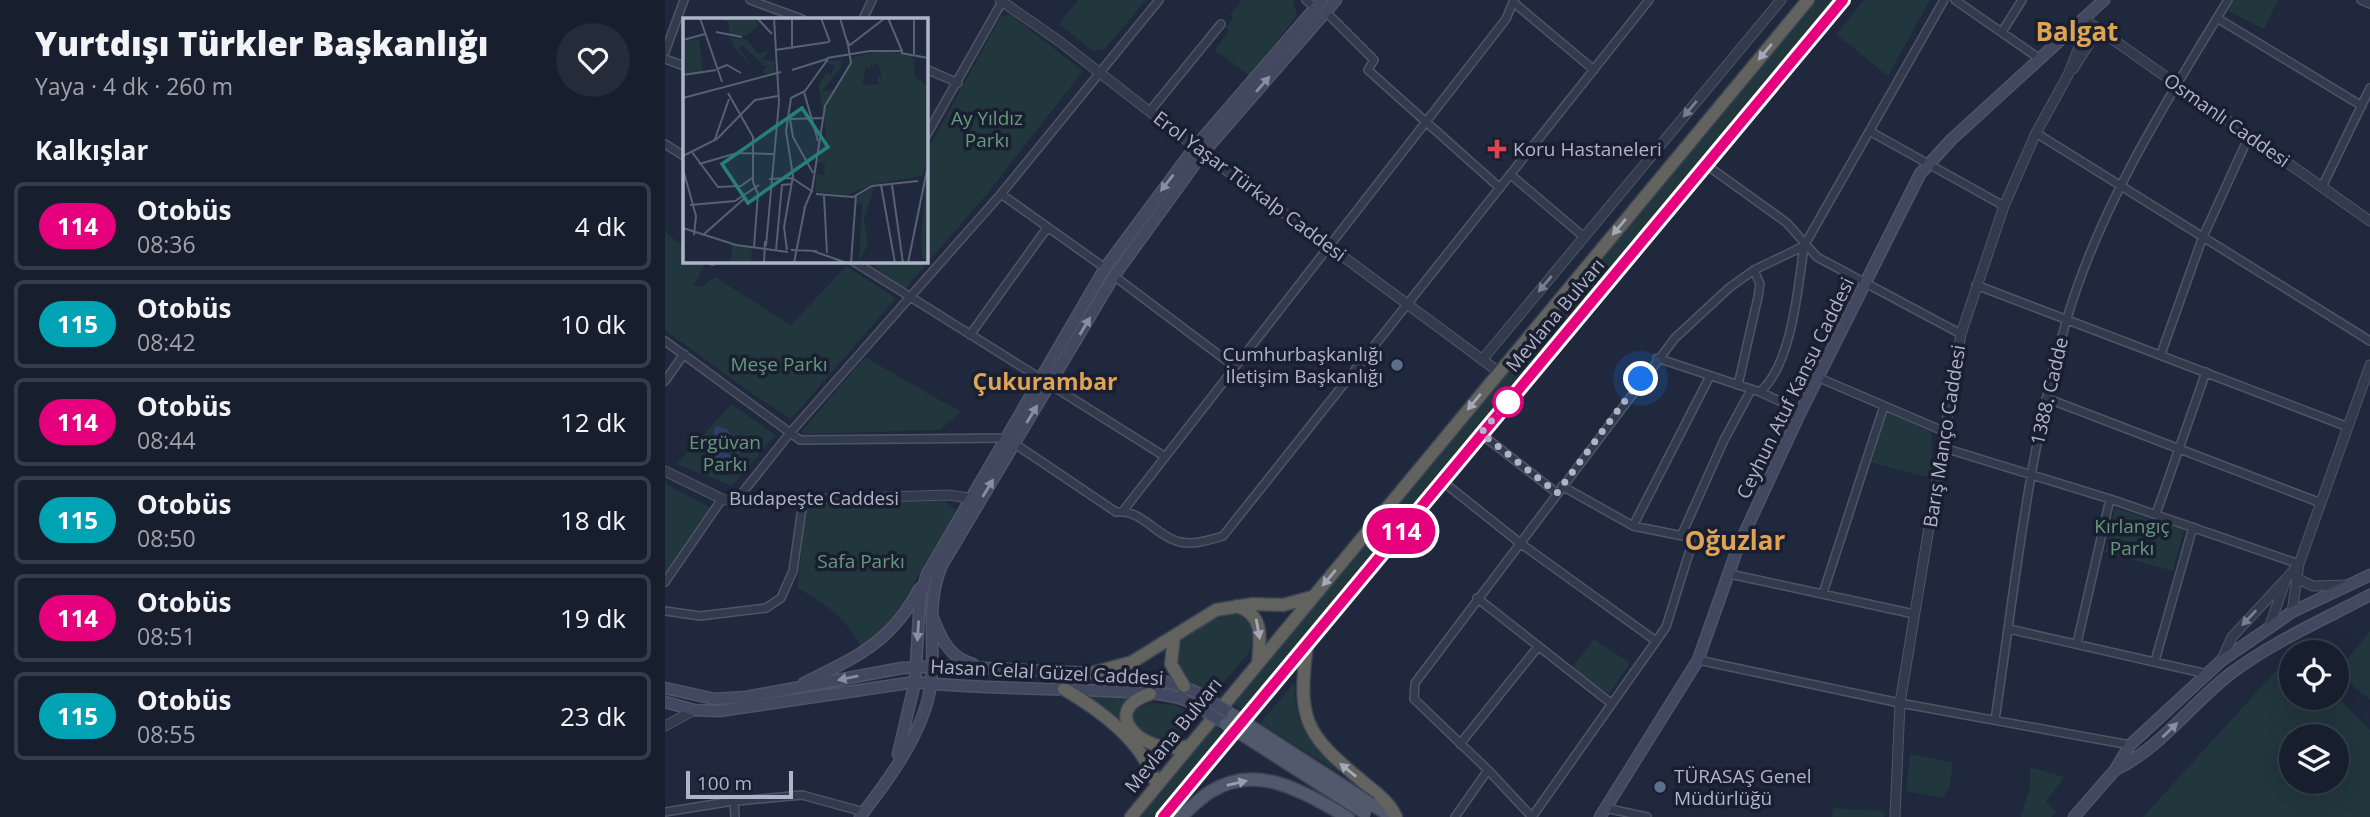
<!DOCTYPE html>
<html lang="tr">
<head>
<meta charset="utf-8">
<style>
	:root { --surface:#171e2d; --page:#242b39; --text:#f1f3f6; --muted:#9ea2aa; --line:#363c49 }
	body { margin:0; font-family:"Open Sans",sans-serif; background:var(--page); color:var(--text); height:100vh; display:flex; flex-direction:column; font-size:26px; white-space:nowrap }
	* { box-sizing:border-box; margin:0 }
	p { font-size:23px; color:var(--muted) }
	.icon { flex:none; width:38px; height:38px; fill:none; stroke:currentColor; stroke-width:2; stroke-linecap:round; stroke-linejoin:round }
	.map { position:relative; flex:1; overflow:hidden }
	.side { display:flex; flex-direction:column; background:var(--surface); width:665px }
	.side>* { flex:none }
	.badge { padding:0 14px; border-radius:23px; font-size:24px; line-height:46px }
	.controls { position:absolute; left:1614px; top:640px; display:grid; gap:14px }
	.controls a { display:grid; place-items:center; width:70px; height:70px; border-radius:50%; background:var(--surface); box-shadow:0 7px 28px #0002,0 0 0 2px var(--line); font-size:35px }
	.scale { position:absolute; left:21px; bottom:18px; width:107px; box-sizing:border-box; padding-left:7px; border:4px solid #aeb5c8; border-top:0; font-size:19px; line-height:24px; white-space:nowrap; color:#aeb5c8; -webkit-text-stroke:5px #191f30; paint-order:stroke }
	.you { position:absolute; width:35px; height:35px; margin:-18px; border:5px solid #fff; border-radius:50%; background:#1a73e8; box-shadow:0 0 0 10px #1a73e833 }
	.map>.badge { position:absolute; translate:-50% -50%; box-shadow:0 0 0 4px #fff }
	h2 { padding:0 35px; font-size:26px; line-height:63px }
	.round { display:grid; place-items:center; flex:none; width:74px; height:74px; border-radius:37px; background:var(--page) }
	.summary { display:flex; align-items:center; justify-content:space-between; height:119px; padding:0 35px }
	h1 { font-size:33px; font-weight:800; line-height:52px }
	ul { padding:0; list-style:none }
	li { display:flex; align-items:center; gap:21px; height:88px; margin:0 14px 10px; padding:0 21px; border:4px solid var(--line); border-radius:10px }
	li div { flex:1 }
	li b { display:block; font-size:26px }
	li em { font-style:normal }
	li .badge { min-width:77px; font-weight:700; text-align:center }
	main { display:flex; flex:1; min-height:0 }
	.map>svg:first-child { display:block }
	.green { fill:#21363d; fill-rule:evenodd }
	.water { fill:#303e63 }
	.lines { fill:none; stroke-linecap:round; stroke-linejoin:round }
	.minor-casing { stroke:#4e5567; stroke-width:10 }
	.tertiary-casing { stroke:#4e5567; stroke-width:11 }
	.secondary-casing { stroke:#4e5567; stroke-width:13 }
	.primary-casing { stroke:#3d4355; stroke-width:15 }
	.trunk-casing { stroke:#3b4253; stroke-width:15 }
	.minor { stroke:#333a4c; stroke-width:7 }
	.tertiary { stroke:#333a4c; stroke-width:9 }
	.secondary { stroke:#41485f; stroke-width:10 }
	.primary { stroke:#51596c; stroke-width:12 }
	.trunk { stroke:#62625e; stroke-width:12 }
	.secondary-bridge-casing { stroke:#4e5567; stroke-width:13; stroke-linecap:butt }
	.primary-bridge-casing { stroke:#3d4355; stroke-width:15; stroke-linecap:butt }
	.secondary-bridge { stroke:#41485f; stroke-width:10 }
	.primary-bridge { stroke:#51596c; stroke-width:12 }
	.oneway { fill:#a3a9b8 }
	.oneway2 { fill:#888fa3 }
	.oneway3 { fill:#777e90 }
	.oneway4 { fill:#979eb1 }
	.line-casing { stroke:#fff; stroke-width:16 }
	.line { stroke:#e6007e; stroke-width:10 }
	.walk { stroke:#aeb5c8; stroke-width:7; stroke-dasharray:0 12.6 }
	.health-dot { fill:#e0444e; stroke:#191f30; stroke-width:2.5 }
	.service-dot { fill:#5c6f8a; stroke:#191f30; stroke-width:2.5 }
	.stop-dot { fill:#fff; stroke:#e6007e; stroke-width:3.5 }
	.labels { text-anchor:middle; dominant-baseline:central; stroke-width:7; stroke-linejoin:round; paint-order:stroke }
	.park-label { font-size:19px; fill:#639b78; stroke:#191f30 }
	.street-label { font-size:19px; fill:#aeb5c8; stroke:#191f30 }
	.poi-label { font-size:19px; fill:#aeb5c8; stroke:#191f30; text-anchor:start }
	.quarter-label { font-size:23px; font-weight:bold; fill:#dea354; stroke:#191f30 }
	.district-label { font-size:26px; font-weight:bold; fill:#dea354; stroke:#191f30 }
	.inset-road { fill:none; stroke:#586074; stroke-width:2 }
	.view { fill:#277f7c; fill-opacity:0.15; stroke:#277f7c; stroke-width:3.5 }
	.inset-edge { fill:none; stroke:#aeb5c8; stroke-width:3.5 }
</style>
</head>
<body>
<main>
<section class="side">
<div class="summary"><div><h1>Yurtdışı Türkler Başkanlığı</h1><p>Yaya · 4 dk · 260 m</p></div><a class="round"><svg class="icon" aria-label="heart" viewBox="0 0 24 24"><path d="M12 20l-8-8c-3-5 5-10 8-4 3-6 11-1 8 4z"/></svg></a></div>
<h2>Kalkışlar</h2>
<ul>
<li><span class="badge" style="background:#e6007e;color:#fff">114</span><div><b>Otobüs</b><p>08:36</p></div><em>4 dk</em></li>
<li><span class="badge" style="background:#00a3b4;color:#fff">115</span><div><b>Otobüs</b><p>08:42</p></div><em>10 dk</em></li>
<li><span class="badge" style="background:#e6007e;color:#fff">114</span><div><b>Otobüs</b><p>08:44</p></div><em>12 dk</em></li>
<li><span class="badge" style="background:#00a3b4;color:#fff">115</span><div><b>Otobüs</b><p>08:50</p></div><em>18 dk</em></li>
<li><span class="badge" style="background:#e6007e;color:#fff">114</span><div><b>Otobüs</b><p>08:51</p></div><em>19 dk</em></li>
<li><span class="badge" style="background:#00a3b4;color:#fff">115</span><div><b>Otobüs</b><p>08:55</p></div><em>23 dk</em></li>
</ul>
</section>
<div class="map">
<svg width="1705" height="817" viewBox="0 0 1705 817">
	<rect width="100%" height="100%" fill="#1f283c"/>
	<path class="green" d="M413 0H481L440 49 428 51 394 24Z
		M577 0H628L632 16 584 75 549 50 564 31 561 27 568 18 565 15Z
		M1152 0H1168L578 710 567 703Z
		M1199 0H1265L1223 76 1171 34Z
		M1569 0H1613L1599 29 1563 11Z
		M346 15 418 71 322 194 240 289 202 261H261V153L336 16Z
		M0 232 19 247V261L41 263 28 286H38L50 277 126 325 181 266 231 298 126 419C82 393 43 359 0 331Z
		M200 357 296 412 275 430 140 434 137 431Z
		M66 404 111 435 67 486 12 464Z
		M1221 412 1264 431 1267 436 1266 478 1207 463Z
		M0 483 47 509 0 573Z
		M280 501 291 510 229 618 200 647 197 648C182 620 160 603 132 588L138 536 134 534 137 506Z
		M1450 508 1519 530 1508 571 1440 552Z
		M572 614 588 621 589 636 583 654 548 695 515 677 509 651C523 626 545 619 572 614Z
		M1705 631V700L1684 683 1675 668Z
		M929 639 965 663 944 694 907 668Z
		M1626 654V698L1671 696 1705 730V817H1478ZM1626 737H1671V782H1626Z
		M630 682C629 728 645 744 676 774L595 723Z
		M416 695 463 698 456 706 453 721Z
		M487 703 509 705 534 717 513 741H489L468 724 467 714 471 708Z
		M549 726 559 732 490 817H474Z
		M1245 754 1288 762 1285 786 1278 798 1241 791Z
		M1365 767 1399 777 1381 802 1391 812 1386 817H1356L1365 787Z
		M1168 808 1219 811V817H1167Z"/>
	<path class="water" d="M53 426 63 430 65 436 77 438 81 442 74 454 49 437V429Z
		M39 443 68 456 69 463 54 467 36 447Z"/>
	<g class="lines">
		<defs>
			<path id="minor" d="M85 0 137 19
				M641 0 651 8
				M1290 0 1375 59
				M1696 0 1705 4
				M848 2 929 70
				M661 12 709 60 703 70 835 188
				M1552 18 1697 106
				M198 19 207 0
				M1337 32 1357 0
				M0 52 19 0
				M0 59 19 66
				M261 69 293 83
				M485 111 556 24
				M1206 132 1339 206
				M1371 133 1705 341
				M261 136 338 0
				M0 144 19 156
				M1040 164 1122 223 1152 257 1296 334
				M846 175 919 237
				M1657 187 1705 88
				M336 194 440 268
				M47 261H48
				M188 261 499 456
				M449 276 570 367
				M1311 285 1683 427
				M305 335 382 228
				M0 341 135 440 340 438
				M1496 354 1537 239 1584 136
				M992 358 1095 392 1136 411
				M1152 377 1278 431
				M0 381 19 354
				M1073 385 1093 297 1095 284 1089 270
				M1095 392C1127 364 1133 288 1139 246L1279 0
				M1381 398 1656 503
				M816 434 892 493
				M350 444 451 512C475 508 492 537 515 542 529 545 544 540 558 536L984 0
				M1276 447 1445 499 1634 564
				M777 481 855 543 991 641
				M897 486 968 526 1073 547
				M70 502 125 433 336 194 494 0
				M458 511 841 19 849 0
				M1491 514 1541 372
				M968 526 1045 376
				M1017 534 1059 440 1086 390
				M1065 574 1249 614
				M0 582 57 499
				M1158 593 1219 406
				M812 598 947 704
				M0 611 35 616 101 608 116 598 128 571 138 501
				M1344 629 1542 674
				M1412 643 1445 499
				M1033 660 1235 703 1465 745
				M1490 661 1528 527
				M1330 720C1350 587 1363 452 1401 322 1434 207 1501 102 1563 0
				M795 744 872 648
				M69 801 70 817
				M940 808 982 817
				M0 812 62 802 137 795 199 812
				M790 817 823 770
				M867 817 823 770 749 699 750 683 1010 338 1064 288 1089 270 1139 246
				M867 817 1001 627 1029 537"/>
			<path id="tertiary" d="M335 0 394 41 530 147 834 372
				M1419 19 1705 221
				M1408 69 1425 42 1419 20
				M817 360 1116 0
				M0 471 57 499 70 502 283 495 304 498
				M1633 579 1648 586 1683 585
				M1627 612 1634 564 1705 365
				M1604 628 1621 579 1634 564
				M1556 661 1567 637 1621 579
				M0 726 29 710
				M1230 817 1235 703 1296 334 1339 206 1371 133 1403 75 1416 42 1419 19"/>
			<path id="secondary" d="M268 618C276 639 285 658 308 664
				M139 683C191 657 226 643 254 589
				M0 688 50 699 81 697 237 668 279 666 427 673 509 683 533 693
				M0 702 29 710 54 711 250 682C312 689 379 688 443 691 470 693 502 691 527 703
				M233 754 250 682 255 598 262 574 440 268 530 147 657 0
				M1450 770C1496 748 1525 705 1565 674 1607 642 1658 620 1705 595
				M195 817C221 783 252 742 263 699 274 655 258 607 277 565L449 276 538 153 671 0
				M935 817 1033 660 1073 547 1136 411 1255 174 1286 140 1439 0
				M1409 817 1450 770 1465 745 1556 661 1627 612 1705 575"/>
			<path id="primary" d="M706 804 728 817
				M515 817C525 809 534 799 545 792 593 761 640 794 683 817"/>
			<path id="trunk" d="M572 606C600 616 595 637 593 663
				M509 637 506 664 519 686
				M642 645C632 720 640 734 697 781 710 792 724 801 731 817
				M427 673 467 662 551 610 588 604 618 605 647 597
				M399 689C438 712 477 741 492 785
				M485 694C431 711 480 758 524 746
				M466 817 1143 0
				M498 817 1178 0"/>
		</defs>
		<use href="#minor" class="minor-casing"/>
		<use href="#tertiary" class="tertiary-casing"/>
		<use href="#secondary" class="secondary-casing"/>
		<use href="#primary" class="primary-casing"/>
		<use href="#trunk" class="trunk-casing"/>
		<use href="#minor" class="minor"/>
		<use href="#tertiary" class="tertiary"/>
		<use href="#secondary" class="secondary"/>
		<use href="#primary" class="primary"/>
		<use href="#trunk" class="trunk"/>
		<defs>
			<path id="secondary-bridge" d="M533 693 568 715
				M527 703 561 724"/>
			<path id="primary-bridge" d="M568 715 706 804
				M561 724 700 813"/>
		</defs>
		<use href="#secondary-bridge" class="secondary-bridge-casing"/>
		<use href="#primary-bridge" class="primary-bridge-casing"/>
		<use href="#secondary-bridge" class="secondary-bridge"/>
		<use href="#primary-bridge" class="primary-bridge"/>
	</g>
	<defs><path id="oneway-solid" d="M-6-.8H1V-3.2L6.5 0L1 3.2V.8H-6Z" transform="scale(1.75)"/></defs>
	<g class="oneway">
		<use href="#oneway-solid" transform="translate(1100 52) rotate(130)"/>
		<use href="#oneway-solid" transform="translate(954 227) rotate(130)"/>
		<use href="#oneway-solid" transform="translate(809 402) rotate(130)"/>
		<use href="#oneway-solid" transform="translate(664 578) rotate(130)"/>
		<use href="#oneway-solid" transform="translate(593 629) rotate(80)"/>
		<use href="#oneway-solid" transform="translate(683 770) rotate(-141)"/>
	</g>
	<g class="oneway2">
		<use href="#oneway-solid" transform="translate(598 84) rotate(-49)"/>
		<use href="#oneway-solid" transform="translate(502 183) rotate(128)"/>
		<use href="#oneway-solid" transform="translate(420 326) rotate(-59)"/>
		<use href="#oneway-solid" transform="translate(367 414) rotate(-59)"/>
		<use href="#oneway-solid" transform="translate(323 488) rotate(-59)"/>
		<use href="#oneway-solid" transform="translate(253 631) rotate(94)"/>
		<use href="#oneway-solid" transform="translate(183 678) rotate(169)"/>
		<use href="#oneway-solid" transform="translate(1505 730) rotate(-44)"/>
	</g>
	<g class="oneway3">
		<use href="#oneway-solid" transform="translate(1025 109) rotate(130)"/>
		<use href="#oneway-solid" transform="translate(880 284) rotate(130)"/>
		<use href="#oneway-solid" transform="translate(1584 618) rotate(133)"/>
	</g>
	<use class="oneway4" href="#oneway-solid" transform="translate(572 783) rotate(-13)"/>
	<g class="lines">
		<defs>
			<path id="line" d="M498 817 1178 0"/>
		</defs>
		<use href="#line" class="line-casing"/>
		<use href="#line" class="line"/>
		<path class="walk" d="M843 402 816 433 892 493 976 379"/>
	</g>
	<path class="health-dot" d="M828.5 138.5h7v7h7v7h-7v7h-7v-7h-7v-7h7z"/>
	<g class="service-dot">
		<circle cx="732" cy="365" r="7"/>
		<circle cx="995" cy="787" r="7"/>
	</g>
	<circle class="stop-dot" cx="843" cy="402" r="14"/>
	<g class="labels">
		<g class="park-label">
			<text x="322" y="118">Ay Yıldız<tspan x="322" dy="22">Parkı</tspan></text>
			<text x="114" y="364">Meşe Parkı</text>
			<text x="60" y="442">Ergüvan<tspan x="60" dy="22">Parkı</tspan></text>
			<text x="1467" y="526">Kırlangıç<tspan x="1467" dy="22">Parkı</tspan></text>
			<text x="196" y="561">Safa Parkı</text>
		</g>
		<g class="street-label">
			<text transform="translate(1562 120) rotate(35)">Osmanlı Caddesi</text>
			<text transform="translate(585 186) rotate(37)">Erol Yaşar Türkalp Caddesi</text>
			<text transform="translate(890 315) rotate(-50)">Mevlana Bulvarı</text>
			<text transform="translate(1130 388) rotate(-64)">Ceyhun Atuf Kansu Caddesi</text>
			<text transform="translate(1384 391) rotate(-77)">1388. Cadde</text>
			<text transform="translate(1279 436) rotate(-81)">Barış Manço Caddesi</text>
			<text x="149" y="498">Budapeşte Caddesi</text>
			<text transform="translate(382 672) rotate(3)">Hasan Celal Güzel Caddesi</text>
			<text transform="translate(508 735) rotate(-51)">Mevlana Bulvarı</text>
		</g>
		<g class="poi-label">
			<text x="848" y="149">Koru Hastaneleri</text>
			<text x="718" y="354" text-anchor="end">Cumhurbaşkanlığı<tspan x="718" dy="22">İletişim Başkanlığı</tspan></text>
			<text x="1009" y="776">TÜRASAŞ Genel<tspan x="1009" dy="22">Müdürlüğü</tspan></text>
		</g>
		<g class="quarter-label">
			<text x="380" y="381">Çukurambar</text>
		</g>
		<g class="district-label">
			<text x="1412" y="31">Balgat</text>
			<text x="1070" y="540">Oğuzlar</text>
		</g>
	</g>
	<g transform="translate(18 18)">
		<rect width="245" height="245" fill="#1f283c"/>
		<path d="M38 0H73L75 9 62 18 47 17 45 5ZM16 20 20 56H3L0 24ZM48 20 63 21 75 35 86 33 79 42 91 43 92 55 83 57 80 52 86 47 81 48 60 28 56 30 72 52 51 30ZM198 33 230 37 232 59 245 68V144L239 158 191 166 164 177 132 174 134 148 133 156 141 157 142 146 134 144 143 124 141 95 147 82 170 39ZM188 46 190 53V46H196L199 62 195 58V64L199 66 179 67 183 47 186 53ZM158 42V50L139 73 152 72 139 94 136 66 144 55 148 57 151 48 140 43ZM242 164H245V245L239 239 238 221ZM191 169 181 202 185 226 176 245 179 185 172 186 176 177ZM49 226 69 230 68 245 48 244Z" fill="#21363d" fill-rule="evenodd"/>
		<path class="inset-road" d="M17 0 39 64M74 0 89 16M138 0 147 24M157 0 165 27H166L164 22M205 0 219 33M231 2V36M33 14 59 19M0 22 22 16M167 27 202 0M109 31V0M92 32 146 24M186 33H220M218 35 245 40M144 40 187 33M34 51 44 47 58 55M109 52 144 41M0 57 33 52M121 74 135 123M45 75 70 119V164L75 176 71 229M0 80 98 54M107 101 110 119 130 155M107 101 140 100M32 121 46 81M9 134 35 169 58 168 69 160M0 138 34 121 72 82 95 78M16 146 54 135 90 136M0 151 13 198 11 217M109 160 130 174M86 161 109 160M198 167 212 245M209 167 220 245M133 176 170 179 189 168 235 163M141 178 144 235M7 187 52 183 76 167M121 191 129 172 142 88 168 45 165 27M0 210 53 227 105 234M20 217 63 179M83 228 96 84 91 0M93 232 99 167 109 166M104 232 101 209 110 158 103 113 108 80 122 73 145 41M108 232 134 233M130 233 164 245M81 245 82 223M111 245 122 189M168 245 173 177M225 245 245 147"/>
		<path class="view" d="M119 90 145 129 65 185 39 146Z"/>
		<rect width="245" height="245" class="inset-edge"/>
	</g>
</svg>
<div class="controls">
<a><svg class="icon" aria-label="locate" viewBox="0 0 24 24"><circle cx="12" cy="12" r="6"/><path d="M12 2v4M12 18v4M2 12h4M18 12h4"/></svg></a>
<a><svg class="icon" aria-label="layers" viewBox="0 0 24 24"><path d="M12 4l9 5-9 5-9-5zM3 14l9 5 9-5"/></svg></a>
</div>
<div class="scale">100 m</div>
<div class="you" style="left:976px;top:379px"></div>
<b class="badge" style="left:736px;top:531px;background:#e6007e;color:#fff">114</b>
</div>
</main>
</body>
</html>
